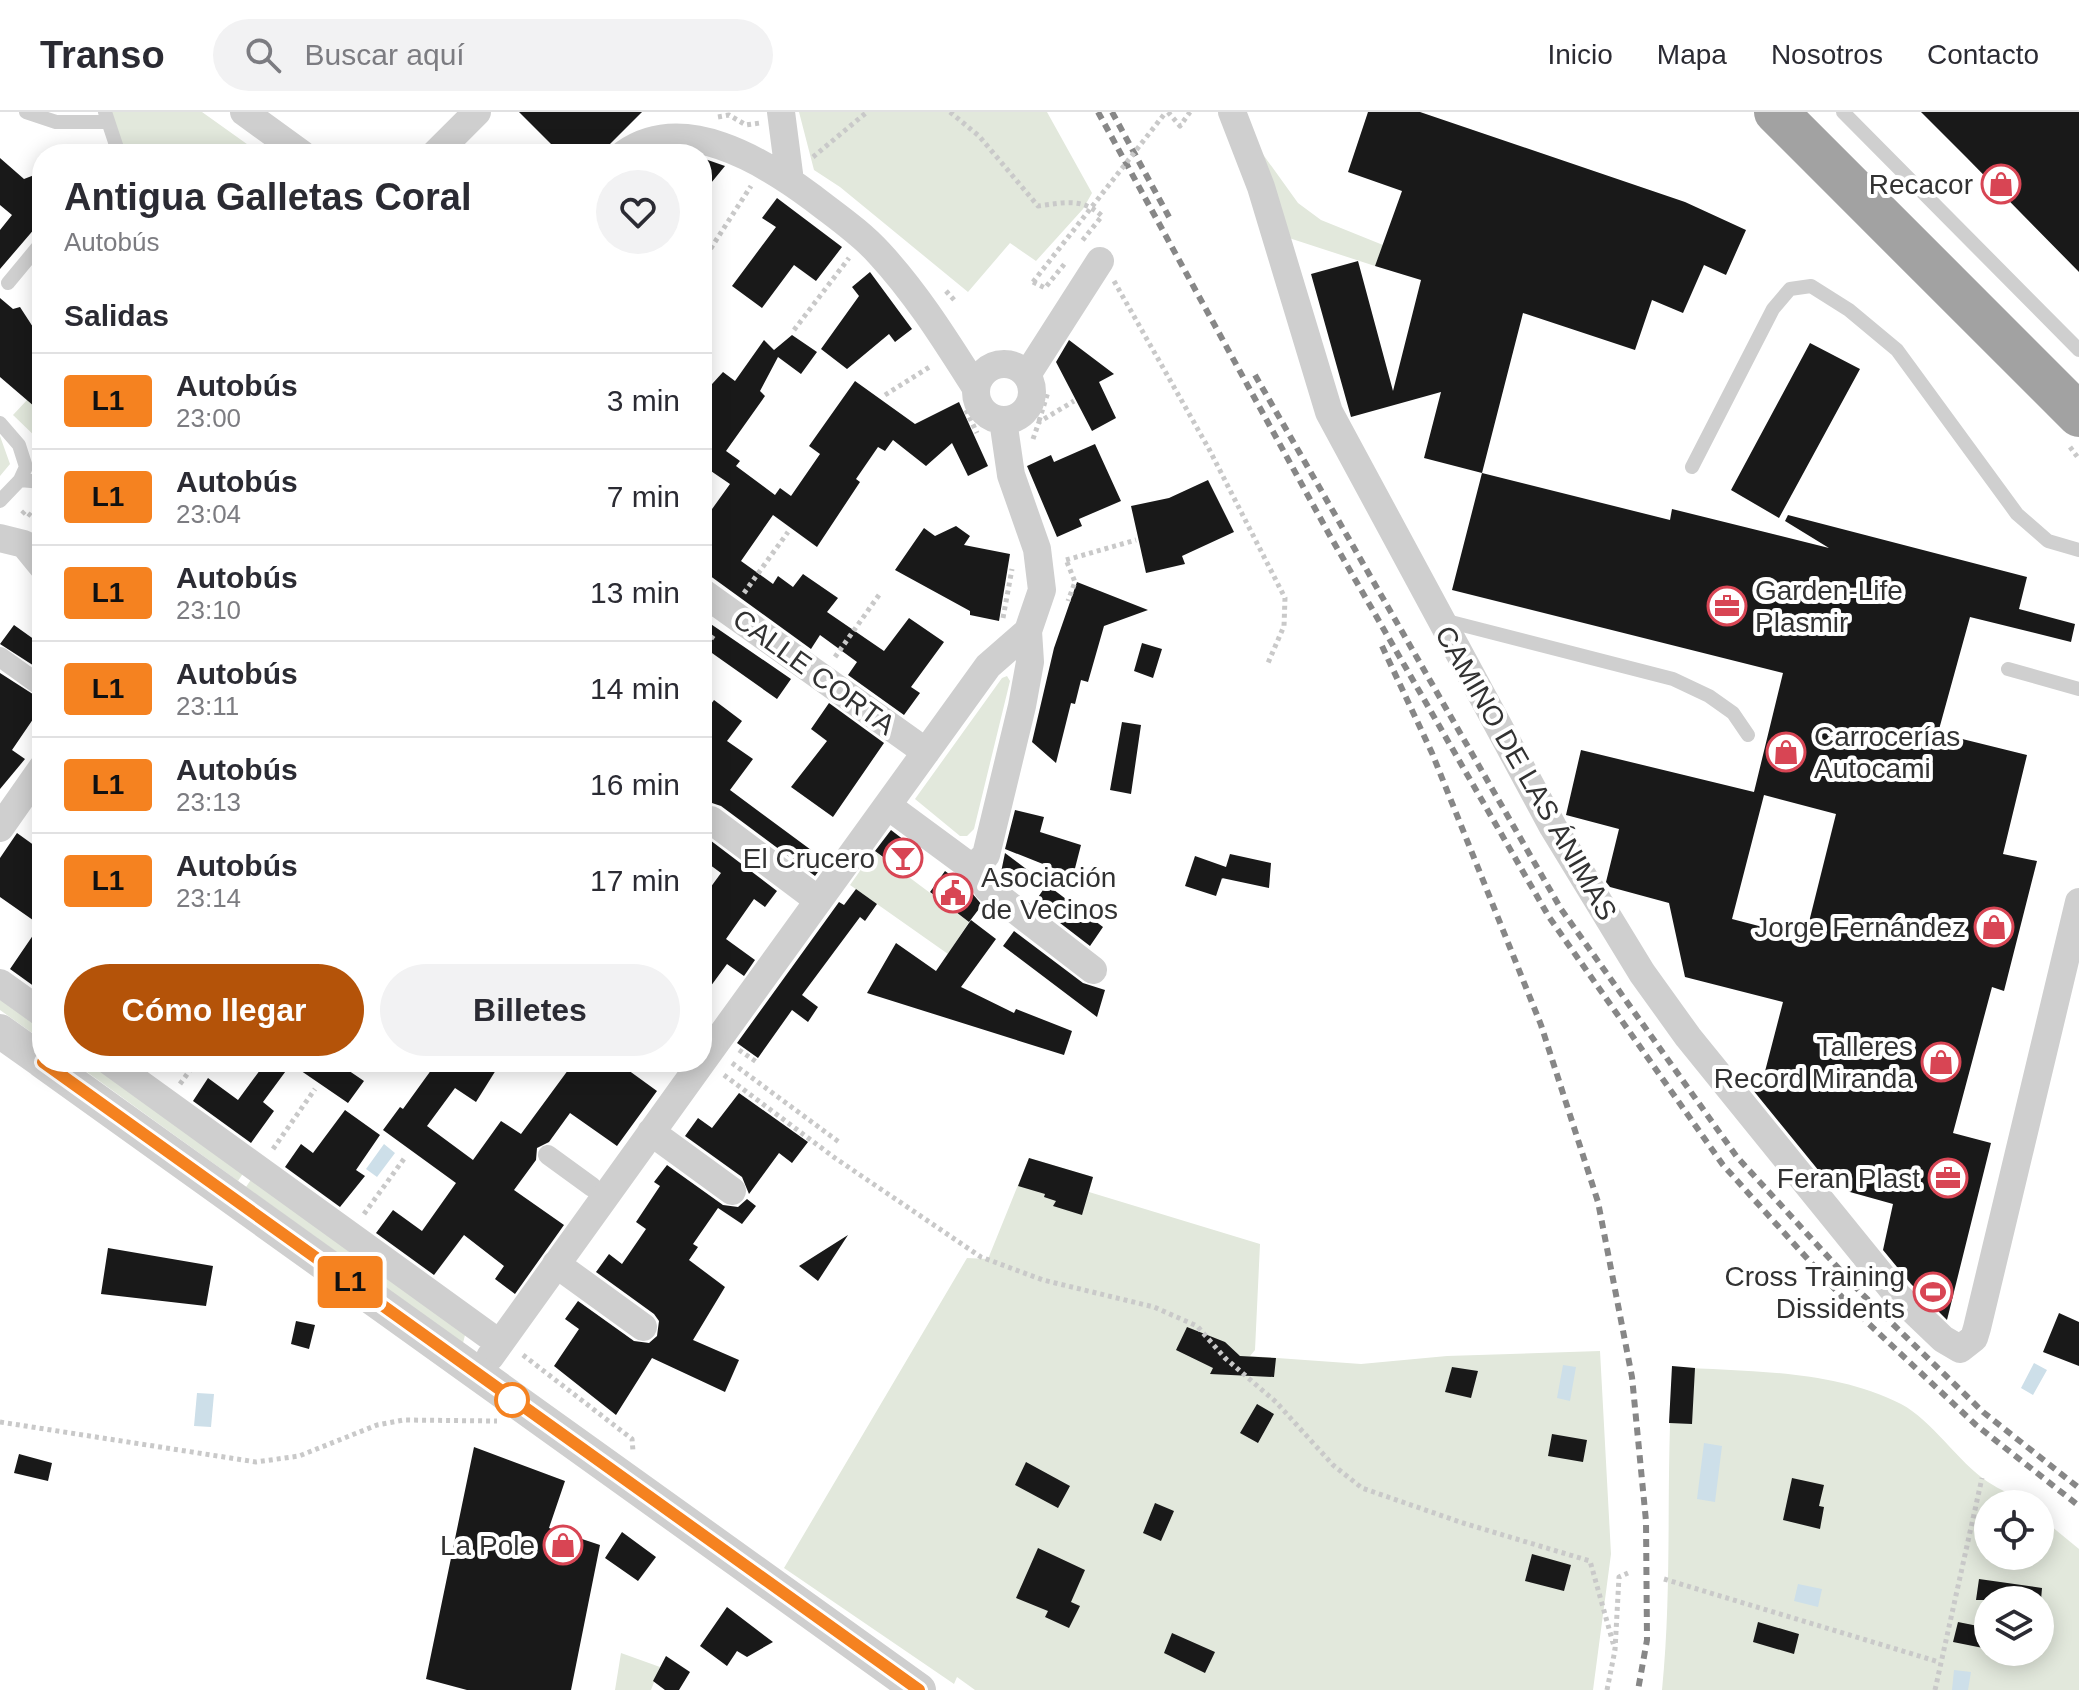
<!DOCTYPE html>
<html lang="es">
<head>
<meta charset="utf-8">
<style>
	:root { --surface:#fff; --page:#f2f2f3; --text:#2b2b33; --muted:#7c7c81; --line:#e1e1e2; --accent:#b45309 }
	body { margin:0; font-family:Helvetica,sans-serif; background:var(--page); color:var(--text); height:100vh; display:flex; flex-direction:column; font-size:30px; white-space:nowrap }
	* { box-sizing:border-box; margin:0 }
	p { font-size:26px; color:var(--muted) }
	.icon { flex:none; width:44px; height:44px; fill:none; stroke:currentColor; stroke-width:2; stroke-linecap:round; stroke-linejoin:round }
	.map { position:relative; flex:1; overflow:hidden }
	.sheet { position:absolute; left:32px; top:32px; width:680px; height:928px; display:flex; flex-direction:column; background:var(--surface); border-radius:32px; box-shadow:0 4px 20px #0003 }
	.sheet>* { flex:none }
	.badge { padding:0 16px; border-radius:6px; font-size:28px; line-height:52px }
	.buttons { position:absolute; left:1974px; top:1378px; display:grid; gap:16px }
	.buttons a { display:grid; place-items:center; width:80px; height:80px; border-radius:50%; background:var(--surface); box-shadow:0 4px 20px #0003; font-size:40px }
	.map>.badge { position:absolute; translate:-50% -50%; box-shadow:0 0 0 4px #fff }
	h2 { padding:0 32px; font-size:30px; line-height:72px }
	.round { display:grid; place-items:center; flex:none; width:84px; height:84px; border-radius:42px; background:var(--page) }
	.headline { display:flex; align-items:center; justify-content:space-between; height:136px; padding:0 32px }
	h1 { font-size:38px; font-weight:700; line-height:60px }
	.action { display:flex; gap:16px; margin-top:auto; padding:16px 32px }
	.action a { flex:1; height:92px; border-radius:48px; background:var(--accent); color:#fff; font-size:32px; font-weight:700; line-height:92px; text-align:center }
	.action a+a { background:var(--page); color:var(--text) }
	ul { padding:0; list-style:none }
	li { display:flex; align-items:center; gap:24px; height:96px; padding:0 32px; border-top:2px solid var(--line) }
	li div { flex:1 }
	li b { display:block; font-size:30px }
	li em { font-style:normal }
	li .badge { min-width:88px; font-weight:700; text-align:center }
	header { display:flex; align-items:center; gap:48px; box-sizing:border-box; height:112px; padding:0 40px; background:var(--surface); border-bottom:2px solid var(--line) }
	header strong { font-size:38px }
	nav { display:flex; gap:44px; margin-inline-start:auto; font-size:28px }
	.search { width:560px; height:72px; background:var(--page); display:flex; align-items:center; gap:20px; box-sizing:border-box; padding:0 28px; border-radius:44px; color:var(--muted); font-size:30px }
	.map>svg:first-child { display:block }
	.green { fill:#e2e8dc; fill-rule:evenodd }
	.water { fill:#cddfe9 }
	.building { fill:#191919; fill-rule:evenodd }
	.lines { fill:none; stroke-linecap:round; stroke-linejoin:round }
	.path { stroke:#c9c9c9; stroke-width:5; stroke-dasharray:4 4; stroke-linecap:butt }
	.service { stroke:#cfcfcf; stroke-width:14 }
	.pedestrian { stroke:#cfcfcf; stroke-width:20 }
	.minor { stroke:#cfcfcf; stroke-width:28 }
	.tertiary { stroke:#cfcfcf; stroke-width:34 }
	.trunk { stroke:#a2a2a2; stroke-width:44 }
	.rail { stroke:#878787; stroke-width:6; stroke-dasharray:8 6; stroke-linecap:butt }
	.path-bridge { stroke:#c9c9c9; stroke-width:5; stroke-dasharray:4 4; stroke-linecap:butt }
	.line-casing { stroke:#fff; stroke-width:18 }
	.line { stroke:#f58220; stroke-width:12 }
	.stop-dot { fill:#fff; stroke:#f58220; stroke-width:4 }
	.labels { text-anchor:middle; dominant-baseline:central; stroke-width:8; stroke-linejoin:round; paint-order:stroke }
	.poi-label { font-size:28px; fill:#323232; stroke:#fff; text-anchor:end }
	.street-label { font-size:28px; fill:#323232; stroke:#fff }
</style>
</head>
<body>
<header>
<strong>Transo</strong>
<div class="search"><svg class="icon" aria-label="search" viewBox="0 0 24 24"><circle cx="10" cy="10" r="6"/><path d="M15 15l6 6"/></svg>Buscar aquí</div>
<nav><a>Inicio</a><a>Mapa</a><a>Nosotros</a><a>Contacto</a></nav>
</header>
<div class="map">
<svg width="2079" height="1578" viewBox="0 0 2079 1578">
	<rect width="100%" height="100%" fill="#fff"/>
	<path class="green" d="M111 0H202L261 42H125Z
		M799 0H1047L1092 81 1083 97 1036 149 1010 131 968 180 840 75 814 58Z
		M1262 41 1298 91 1321 108 1383 133 1375 154 1289 126Z
		M27 288 42 301V331L13 303Z
		M0 324 10 352 0 364Z
		M1007 564 1010 569 974 717 967 724H960L915 687 1002 566Z
		M874 739 969 810 948 842 850 773Z
		M0 885 42 915V928L0 898Z
		M73 950H90L244 1060 238 1069Z
		M1029 1046 1093 1065 1089 1080 1260 1132 1255 1238 1250 1244 1361 1252 1447 1244 1600 1239 1611 1442 1593 1578H975L957 1565 954 1572 784 1456 967 1146 988 1147Z
		M252 1066 466 1219 463 1231 246 1075Z
		M1673 1255C1749 1260 1831 1257 1901 1292 1932 1308 1958 1350 1988 1370 2000 1378 2012 1382 2024 1392H1988V1444H2040V1405L2079 1437V1578H1662C1673 1470 1665 1362 1673 1255ZM1988 1488H2040V1540H1988Z
		M621 1541 660 1555 651 1578H615Z"/>
	<path class="water" d="M384 1032 395 1041 377 1065 366 1057Z
		M2034 1251 2047 1258 2033 1283 2021 1276Z
		M1563 1253 1576 1255 1570 1289 1557 1286Z
		M197 1281 214 1282 211 1315 194 1314Z
		M1704 1331 1722 1334 1715 1390 1697 1387Z
		M1798 1472 1822 1477 1818 1495 1794 1489Z
		M1954 1558 1971 1560 1968 1578H1952Z"/>
	<path class="building" d="M519 0H642L600 42H541L551 32Z
		M1368 0H1420L1685 90 1746 118 1726 163 1704 153 1683 201 1652 188 1635 238 1523 201 1482 361 1424 346 1441 280 1351 305 1311 162 1358 149 1393 279 1421 168 1375 154 1402 79 1348 60Z
		M1921 0H2079V160L1967 46Z
		M0 46 24 67 42 60V108L0 157V118L12 103 0 93Z
		M702 46 725 54 702 82Z
		M777 86 842 135 816 169 794 153 762 196 732 174 776 115 762 106Z
		M870 160 912 217 895 230 889 222 847 257 821 237 859 184 852 175Z
		M0 186 13 197 20 195 42 229V301L0 265Z
		M792 223 817 240 801 262 778 245 760 279 765 284 726 339 740 349 736 354 775 383 780 376 791 384 820 342 809 334 855 269 915 312 959 290 988 354 968 364 952 331 926 354 893 328 885 339 878 335 856 367 860 370 817 435 773 403 741 449 773 472 778 464 793 475 803 462 838 486 827 500 884 539 909 506 944 530 911 575 920 581 904 603 848 563 857 550 820 523 811 537 702 458V411L730 372 702 353V283L723 260 735 269 764 228 774 238Z
		M1069 228 1114 262 1099 270 1116 306 1092 319 1056 250Z
		M1810 231 1860 257 1779 406 1731 378Z
		M1095 332 1121 389 1079 407 1082 414 1057 425 1027 354 1051 343 1054 350Z
		M1482 361 1670 408 1672 397 1829 436 1785 409 1788 403 2027 465 2019 497 2075 512 2071 530 1970 505 1938 621 2027 643 2003 742 2037 749 2004 879 1992 875 1953 1021 1991 1031 1947 1208 1911 1172 1883 1138 1893 1092 1832 1075 1744 967 1762 971 1783 890 1685 865 1669 791 1610 775 1606 770 1619 717 1566 703 1581 638 1754 680 1783 561 1452 478ZM1764 683 1836 702 1805 826 1732 807Z
		M1208 368 1234 420 1182 444 1185 452 1146 461 1131 394 1169 386Z
		M956 414 970 424 964 433 1010 442 999 509 970 503V499L895 458 924 416 935 424Z
		M1077 470 1148 498 1104 514 1088 570 1081 568 1075 592 1071 591 1056 651 1032 630 1054 536Z
		M702 506 791 567 777 587 702 534Z
		M14 513 42 533V559L0 532Z
		M1142 531 1162 537 1153 566 1134 559Z
		M0 561 42 588V594L12 638 25 647 0 677Z
		M714 588 742 609 727 629 753 647 730 678 826 749 815 764 721 694 712 691 702 694V604Z
		M829 591 884 631 833 705 791 675 827 629 811 617Z
		M1122 610 1141 613 1131 682 1110 678Z
		M1015 698 1044 705 1040 720 1081 733 1073 764 1005 737Z
		M891 718 917 738 902 759 875 739Z
		M17 721 42 739V880L10 857 40 813 0 785V746Z
		M702 722 777 779 765 795 754 787 726 827 755 848 744 864 727 852 702 886V787L721 761 702 747Z
		M1005 741 1103 815 1090 834 1034 791 1043 778 1000 765Z
		M1230 742 1271 751 1269 776 1222 766 1225 757 1216 784 1185 774 1195 744 1226 755Z
		M945 759 967 775 982 793 969 810 930 780Z
		M856 777 877 792 865 809 860 805 802 883 818 895 808 910 792 898 758 946 737 931 839 790 844 793Z
		M971 808 996 827 961 875 1014 901 1016 897 1072 919 1064 943 867 881 896 831 936 859Z
		M1014 819 1083 871 1105 878 1097 905 1003 834Z
		M266 950H336L364 969 348 991 291 952 263 990 274 999 251 1031 193 989 208 966 238 988Z
		M437 950H501L476 990 455 976 427 1014 473 1048 501 1009 521 1022 574 950H588L601 959 608 950H617L657 979 617 1034 570 1001 549 1030 537 1036 536 1048 514 1078 564 1113 515 1182 495 1167 504 1154 464 1123 434 1163 376 1121 393 1098 422 1119 456 1071 383 1018 400 995 403 997Z
		M739 981 808 1030 792 1051 779 1041 749 1082 742 1065 685 1024 698 1006 712 1016Z
		M345 998 380 1023 356 1058 365 1064 340 1095 285 1055 301 1032 313 1041Z
		M1029 1046 1093 1065 1082 1103 1053 1094 1056 1089 1044 1085 1045 1082 1018 1074Z
		M667 1053 723 1093 738 1095 747 1087 756 1094 742 1112 718 1096 693 1132 698 1135 689 1148 725 1175 693 1228 739 1248 725 1280 652 1246 616 1303 554 1254 579 1217 565 1207 578 1189 634 1229 649 1231 657 1224 659 1209 654 1202 596 1160 609 1142 622 1152 646 1117 636 1110 660 1074 654 1070Z
		M848 1123 818 1169 799 1154Z
		M108 1136 213 1154 206 1194 101 1182Z
		M2059 1201 2079 1210V1254L2043 1240Z
		M296 1209 315 1213 309 1237 291 1232Z
		M1187 1215 1225 1230 1240 1244 1276 1246 1274 1265 1210 1262 1213 1256 1176 1238Z
		M1672 1254 1695 1256 1692 1312 1669 1311Z
		M1452 1255 1478 1259 1471 1286 1445 1280Z
		M1257 1292 1274 1302 1258 1331 1240 1321Z
		M1552 1322 1587 1328 1583 1350 1548 1344Z
		M474 1335 565 1369 549 1416 600 1433 571 1578H467L426 1567Z
		M19 1342 52 1351 48 1369 14 1361Z
		M1026 1350 1070 1374 1058 1396 1015 1373Z
		M1792 1366 1824 1373 1819 1394 1824 1395 1820 1417 1783 1408Z
		M1155 1391 1174 1399 1161 1429 1143 1421Z
		M622 1420 656 1445 638 1469 605 1446Z
		M1038 1436 1085 1458 1071 1490 1080 1494 1069 1516 1045 1505 1048 1499 1016 1486Z
		M1532 1442 1571 1453 1564 1479 1525 1469Z
		M1979 1467 2042 1476 2041 1488H1976Z
		M727 1495 773 1530 747 1545 737 1539 727 1554 700 1534Z
		M1758 1510 1799 1522 1794 1542 1753 1530Z
		M1958 1510 1988 1516V1537L1953 1530Z
		M1172 1521 1215 1540 1205 1561 1164 1541Z
		M666 1544 690 1560 679 1578H665L653 1569Z"/>
	<g class="lines">
		<path class="path" d="M950 0 979 24 1038 94C1063 91 1082 85 1102 104L1082 129
			M1168 0 1180 14 1190 0
			M718 5 729 3 746 13 760 11
			M813 45 867 0
			M702 150 751 74
			M1114 169 1209 337 1285 486 1284 514 1268 551
			M1033 170 1045 176 1066 150
			M946 179 956 190
			M794 218 849 146
			M885 283 931 254
			M966 298 977 321
			M1039 309 1048 280
			M1033 327 1039 310 1074 289
			M2070 335 2079 347
			M22 402 25 399 35 407
			M1066 448 1136 428
			M1067 450 1075 470 1068 489
			M744 481 788 420
			M1003 506 1012 457
			M702 540 715 521
			M835 545 879 483
			M739 938 758 951
			M732 951 839 1030
			M724 963 835 1046 981 1145 1043 1168 1154 1195 1197 1214 1225 1246 1276 1290 1333 1353 1362 1376 1463 1411 1590 1449 1615 1538
			M180 972 196 950
			M273 1037 315 977
			M364 1102 406 1044
			M523 1243 632 1327 633 1339
			M0 1310 256 1350 299 1344 377 1313 403 1308 497 1309
			M1664 1467 1939 1550
			M1607 1578 1615 1538 1619 1465 1628 1461
			M1935 1578 1982 1366"/>
		<path class="service" d="M26 0 56 10H108
			M105 0 119 42
			M1843 0 2079 238
			M8 171 42 130
			M0 311 19 333 26 355 20 368 0 389
			M1692 355 1773 197 1790 177 1811 174 1849 198 1897 238 2017 402 2048 429 2079 438
			M20 368 42 370
			M1443 508 1673 567 1709 584 1733 601 1748 623
			M2008 557 2079 577"/>
		<path class="pedestrian" d="M0 545 42 575
			M548 1043 592 1075"/>
		<path class="minor" d="M244 0 302 42
			M781 0 790 69
			M1232 0 1261 75 1329 300 1553 715 1642 861 1688 925 1898 1184 1943 1227 1960 1237 1974 1226 1977 1216 2079 790
			M435 42 477 0
			M624 42C683 0 762 48 813 86 836 104 860 120 879 141 917 182 946 229 976 276
			M976 280a28 28 0 1 1 56 0a28 28 0 1 1-56 0Z
			M1027 263 1100 149
			M0 426 24 432 42 454
			M702 480 926 640
			M888 694 964 750 975 754 986 743 1022 594 1030 550 1028 519 1042 478 1037 437 1011 363 1003 308
			M711 708 818 788
			M0 716 42 656
			M975 754 987 776 1093 858
			M0 871 42 901
			M110 950 499 1231
			M702 950 988 554 1028 519
			M651 1020 732 1079
			M556 1152 643 1215
			M490 1245 702 950"/>
		<path class="tertiary" d="M0 919 42 949
			M43 950 919 1578"/>
		<path class="trunk" d="M1776 0 2079 303"/>
		<path class="rail" d="M1098 0 1329 422 1549 805 1723 1053 1850 1194 1976 1313 2079 1394
			M1112 0 1169 105
			M1255 263 1561 797 1737 1045 1862 1182 1983 1300 2079 1376
			M1382 534 1432 641 1541 913 1598 1090 1632 1265 1646 1409 1647 1528 1638 1578"/>
		<path class="path-bridge" d="M1033 170 1166 0"/>
	</g>
	<g class="lines">
		<defs>
			<path id="line" d="M43 950 919 1578"/>
		</defs>
		<use href="#line" class="line-casing"/>
		<use href="#line" class="line"/>
	</g>
	<defs>
		<symbol id="shop-ring" viewBox="-11 -11 22 22"><circle r="9.5" fill="#fff" stroke="#d84554" stroke-width="1.5"/><path d="M-5-2.5h2.3a2.7 3.5 0 0 1 5.4 0H5L5.5 6h-11ZM-1.5-2.5h3a1.5 2.3 0 0 0-3 0Z" fill="#d84554"/></symbol>
		<symbol id="office-ring" viewBox="-11 -11 22 22"><circle r="9.5" fill="#fff" stroke="#d84554" stroke-width="1.5"/><path d="M-6-3h4V-5.5h4V-3h4V5H-6ZM-1-4.5V-3h2v-1.5ZM-6 0V1H6V0Z" fill="#d84554"/></symbol>
		<symbol id="bar-ring" viewBox="-11 -11 22 22"><circle r="9.5" fill="#fff" stroke="#d84554" stroke-width="1.5"/><path d="M-6-5H6L.8 .8V4.5H3.5V6h-7V4.5H-.8V.8Z" fill="#d84554"/></symbol>
		<symbol id="civic-ring" viewBox="-11 -11 22 22"><circle r="9.5" fill="#fff" stroke="#d84554" stroke-width="1.5"/><path d="M-.6-6.5H3V-4.5H.6V-3L4-1V1h2V6H-6V1h2V-1L-.6-3ZM-1.2 2.5V6h2.4V2.5Z" fill="#d84554"/></symbol>
		<symbol id="stadium-ring" viewBox="-11 -11 22 22"><circle r="9.5" fill="#fff" stroke="#d84554" stroke-width="1.5"/><path d="M0-5a6.5 5 0 1 0 0 10a6.5 5 0 1 0 0-10ZM-3.5-1.8h7v3.6h-7Z" fill="#d84554"/></symbol>
	</defs>
	<g fill-rule="evenodd">
		<use href="#shop-ring" x="1979" y="50" width="44" height="44"/>
		<use href="#office-ring" x="1705" y="472" width="44" height="44"/>
		<use href="#shop-ring" x="1764" y="618" width="44" height="44"/>
		<use href="#bar-ring" x="881" y="724" width="44" height="44"/>
		<use href="#civic-ring" x="931" y="759" width="44" height="44"/>
		<use href="#shop-ring" x="1972" y="793" width="44" height="44"/>
		<use href="#shop-ring" x="1919" y="928" width="44" height="44"/>
		<use href="#office-ring" x="1926" y="1044" width="44" height="44"/>
		<use href="#stadium-ring" x="1911" y="1158" width="44" height="44"/>
		<use href="#shop-ring" x="541" y="1411" width="44" height="44"/>
	</g>
	<circle class="stop-dot" cx="512" cy="1288" r="16"/>
	<g class="labels">
		<g class="poi-label">
			<text x="1973" y="72">Recacor</text>
			<text x="1755" y="478" text-anchor="start">Garden-Life<tspan x="1755" dy="32">Plasmir</tspan></text>
			<text x="1814" y="624" text-anchor="start">Carrocerías<tspan x="1814" dy="32">Autocami</tspan></text>
			<text x="875" y="746">El Crucero</text>
			<text x="981" y="765" text-anchor="start">Asociación<tspan x="981" dy="32">de Vecinos</tspan></text>
			<text x="1966" y="815">Jorge Fernández</text>
			<text x="1913" y="934">Talleres<tspan x="1913" dy="32">Record Miranda</tspan></text>
			<text x="1920" y="1066">Feran Plast</text>
			<text x="1905" y="1164">Cross Training<tspan x="1905" dy="32">Dissidents</tspan></text>
			<text x="535" y="1433">La Pole</text>
		</g>
		<g class="street-label">
			<text transform="translate(814 560) rotate(36)">CALLE CORTA</text>
			<text transform="translate(1526 661) rotate(60)">CAMINO DE LAS ÁNIMAS</text>
		</g>
	</g>
</svg>
<div class="buttons">
<a><svg class="icon" aria-label="locate" viewBox="0 0 24 24"><circle cx="12" cy="12" r="6"/><path d="M12 2v4M12 18v4M2 12h4M18 12h4"/></svg></a>
<a><svg class="icon" aria-label="layers" viewBox="0 0 24 24"><path d="M12 4l9 5-9 5-9-5zM3 14l9 5 9-5"/></svg></a>
</div>
<b class="badge" style="left:350px;top:1170px;background:#f58220;color:#111">L1</b>
<section class="sheet">
<div class="headline"><div><h1>Antigua Galletas Coral</h1><p>Autobús</p></div><a class="round"><svg class="icon" aria-label="heart" viewBox="0 0 24 24"><path d="M12 20l-8-8c-3-5 5-10 8-4 3-6 11-1 8 4z"/></svg></a></div>
<h2>Salidas</h2>
<ul>
<li><span class="badge" style="background:#f58220;color:#111">L1</span><div><b>Autobús</b><p>23:00</p></div><em>3 min</em></li>
<li><span class="badge" style="background:#f58220;color:#111">L1</span><div><b>Autobús</b><p>23:04</p></div><em>7 min</em></li>
<li><span class="badge" style="background:#f58220;color:#111">L1</span><div><b>Autobús</b><p>23:10</p></div><em>13 min</em></li>
<li><span class="badge" style="background:#f58220;color:#111">L1</span><div><b>Autobús</b><p>23:11</p></div><em>14 min</em></li>
<li><span class="badge" style="background:#f58220;color:#111">L1</span><div><b>Autobús</b><p>23:13</p></div><em>16 min</em></li>
<li><span class="badge" style="background:#f58220;color:#111">L1</span><div><b>Autobús</b><p>23:14</p></div><em>17 min</em></li>
</ul>
<div class="action"><a>Cómo llegar</a><a>Billetes</a></div>
</section>
</div>
</body>
</html>
